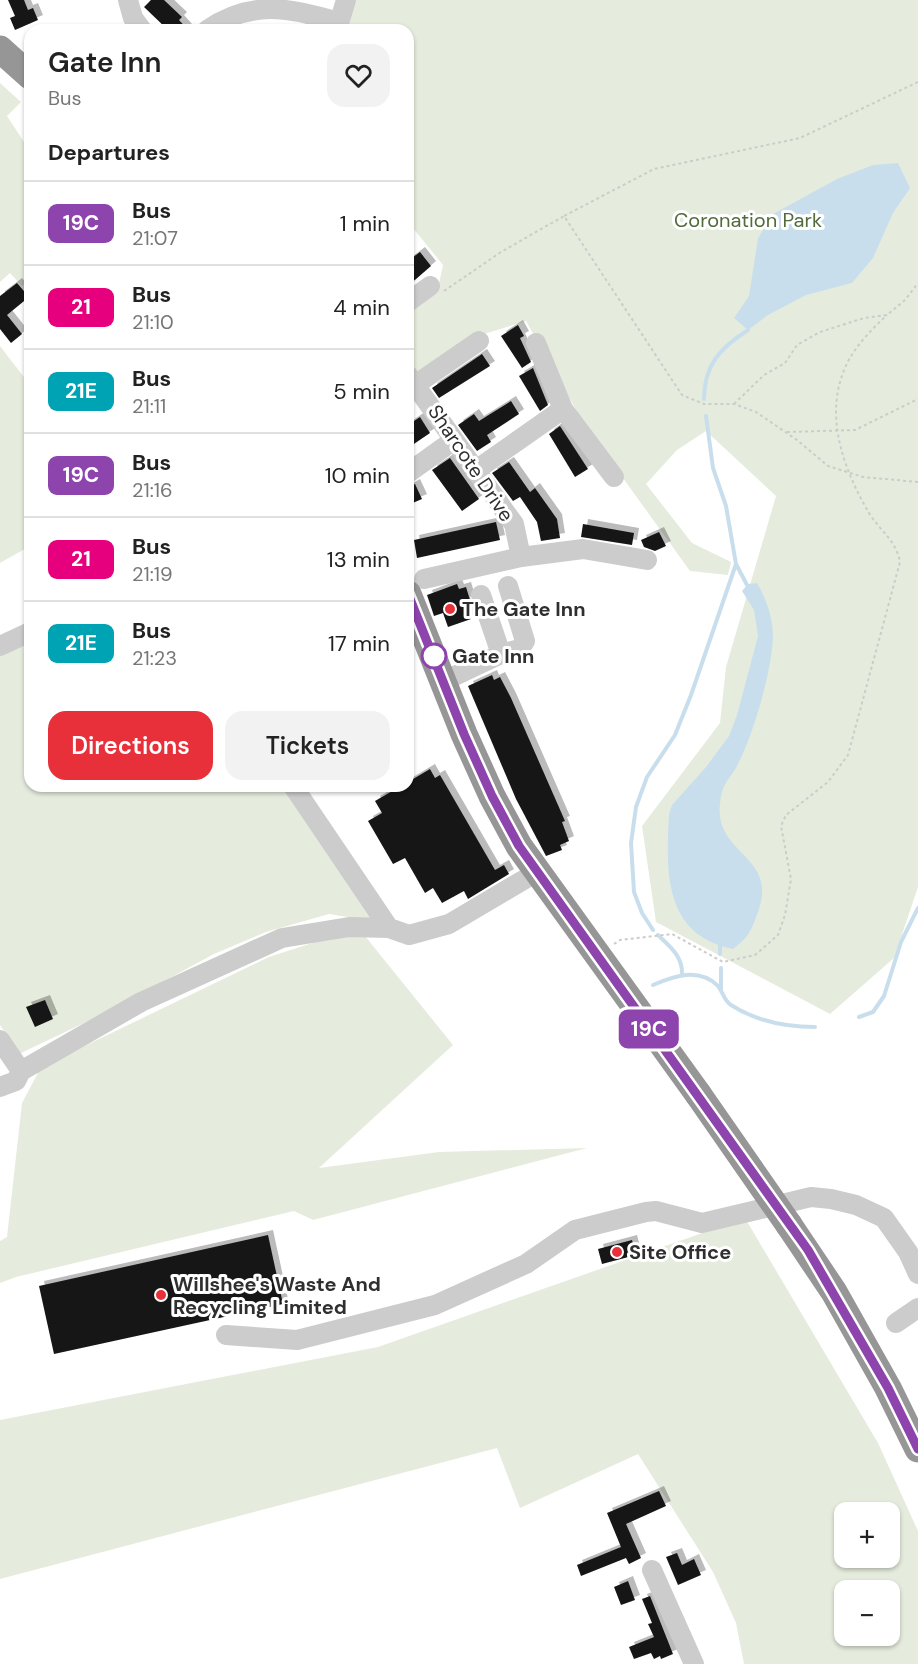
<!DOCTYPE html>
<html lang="en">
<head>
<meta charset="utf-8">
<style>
	:root { --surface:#fff; --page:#f2f2f2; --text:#222; --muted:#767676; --line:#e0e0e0; --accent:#e7303a }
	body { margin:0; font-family:"DM Sans",sans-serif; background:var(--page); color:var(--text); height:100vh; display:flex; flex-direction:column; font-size:22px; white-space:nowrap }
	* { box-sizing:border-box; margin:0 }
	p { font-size:20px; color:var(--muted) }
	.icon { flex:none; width:33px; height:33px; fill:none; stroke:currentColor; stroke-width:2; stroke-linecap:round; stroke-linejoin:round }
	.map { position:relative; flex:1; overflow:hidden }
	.drawer { position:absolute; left:24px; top:24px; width:390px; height:768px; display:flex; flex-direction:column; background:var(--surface); border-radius:18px; box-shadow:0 2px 4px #0004 }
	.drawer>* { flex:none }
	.badge { padding:0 12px; border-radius:9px; font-size:21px; line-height:39px }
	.tools { position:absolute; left:834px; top:1502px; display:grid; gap:12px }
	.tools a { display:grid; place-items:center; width:66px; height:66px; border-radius:12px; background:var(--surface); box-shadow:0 2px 4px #0004; font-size:30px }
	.map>.badge { position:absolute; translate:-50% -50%; box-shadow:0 0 0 3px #fff }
	h2 { padding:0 24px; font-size:22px; line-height:54px }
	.round { display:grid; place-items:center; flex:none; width:63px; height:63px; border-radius:18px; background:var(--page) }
	.headline { display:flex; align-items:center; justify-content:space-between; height:102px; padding:0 24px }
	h1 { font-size:28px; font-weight:600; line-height:45px }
	.primary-button { display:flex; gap:12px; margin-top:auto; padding:12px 24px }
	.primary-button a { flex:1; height:69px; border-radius:18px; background:var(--accent); color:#fff; font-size:24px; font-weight:600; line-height:69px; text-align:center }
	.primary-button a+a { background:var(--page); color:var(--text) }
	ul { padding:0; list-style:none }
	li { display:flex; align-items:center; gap:18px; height:84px; padding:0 24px; border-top:2px solid var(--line) }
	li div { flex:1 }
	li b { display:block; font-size:22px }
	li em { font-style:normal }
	li .badge { min-width:66px; font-weight:700; text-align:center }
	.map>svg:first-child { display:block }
	.green { fill:#e5ecdd; fill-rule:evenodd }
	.water { fill:#c9deec }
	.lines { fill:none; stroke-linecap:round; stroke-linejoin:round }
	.stream { stroke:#c9deec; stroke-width:4 }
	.building { fill:#161616; filter:url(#shadow) }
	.path { stroke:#ccc; stroke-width:2; stroke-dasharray:3 3; stroke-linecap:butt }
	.minor { stroke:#ccc; stroke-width:20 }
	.highway { stroke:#969696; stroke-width:27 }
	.highway-bridge { stroke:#969696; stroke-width:27 }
	.line-casing { stroke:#fff; stroke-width:14 }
	.line { stroke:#8e44ad; stroke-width:9 }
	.poi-dot { fill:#e7303a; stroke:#fff; stroke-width:2 }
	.stop-dot { fill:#fff; stroke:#8e44ad; stroke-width:3 }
	.labels { text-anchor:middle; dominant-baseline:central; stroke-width:6; stroke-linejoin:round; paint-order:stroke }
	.park-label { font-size:20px; fill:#516b3c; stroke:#fff }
	.street-label { font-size:20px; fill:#2f2f2f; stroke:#fff }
	.poi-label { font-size:20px; font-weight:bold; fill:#2f2f2f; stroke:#fff; text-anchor:start }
	.stop-label { font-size:20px; font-weight:bold; fill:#2f2f2f; stroke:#fff; text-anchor:start }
</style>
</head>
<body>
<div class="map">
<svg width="918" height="1664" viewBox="0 0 918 1664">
	<defs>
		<filter id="shadow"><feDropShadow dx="5" dy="-5" stdDeviation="0" flood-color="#0004"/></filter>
	</defs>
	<rect width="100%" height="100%" fill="#fff"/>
	<path class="green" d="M354 0H918V887L894 958 830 1014 656 922 642 826 720 723 726 667 776 496 706 431 677 450 646 484 692 543 731 562 728 575 690 571 584 424 526 321 481 335 420 376 408 360V308L438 288 443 265 408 222V30H346Z
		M0 83 21 102 7 116 30 151V280L22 286 10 273 0 282Z
		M0 346 30 385V546L0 563Z
		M30 639V786H287L377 922 329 914 266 932 214 954 101 1015 19 1054 0 1025V653Z
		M365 936 453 1045 319 1168 439 1152 587 1148 313 1220 294 1211 16 1277 0 1283V1241L7 1237 22 1103 41 1067 269 957 331 937Z
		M745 1218 878 1443 918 1531V1664H744L736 1623 713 1572 638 1454 520 1508 497 1448 0 1579V1420L378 1347ZM844 1512H890V1557H844ZM844 1590H890V1635H844Z"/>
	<path class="water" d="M898 163 910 188 893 213 873 258 852 283 806 295 768 315 748 330 734 318 749 296 758 238 773 214 837 179 873 165Z
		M757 583C766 598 773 618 773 636 772 671 754 732 738 764 729 782 722 781 720 804 714 855 779 855 758 912 751 931 749 937 733 949 663 935 666 871 669 814L672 805 706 767 729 736 737 715 758 636 754 610 742 591 748 584Z"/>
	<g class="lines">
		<path class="stream" d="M704 399C704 365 720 348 748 330
			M736 564 747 585
			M653 930 642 913 634 892 631 843 636 807 647 777 675 735 691 695 736 564 726 506 713 468 706 416
			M658 935C670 947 683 956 682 975
			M720 946V954
			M721 968V991
			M653 985C674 976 699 967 718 986 723 992 724 1001 731 1005 756 1021 785 1027 815 1027
			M859 1017 873 1012 884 996 901 942 918 908"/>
	</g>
	<path class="building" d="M8 0H24L28 10 33 8 38 20 15 30 10 18 15 16Z
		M151 0H164L182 17 179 20 188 30H168L144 7Z
		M420 252 431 266 408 286V261Z
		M17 283 29 297 7 315 22 334 11 343 0 329V296Z
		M518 325 524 336 520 338 531 362 522 368 501 336Z
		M482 354 490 366 439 398 432 388Z
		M533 368 548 405 540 411 519 376Z
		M511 401 519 414 487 435 491 442 477 451 458 425 474 414 479 421Z
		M420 417 430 433 408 448V425Z
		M560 426 588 469 575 477 549 434Z
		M450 458 479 499 462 511 432 470Z
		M509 462 530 492 535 488 557 519 560 538 541 541 537 522 520 497 513 501 492 473Z
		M415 484 422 499 408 505V488Z
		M496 522 500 540 417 558 414 540Z
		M583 524 634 533 632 545 581 537Z
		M659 532 666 546 655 551 644 547 641 540Z
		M457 584 459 589 466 587 470 600 465 602 471 619 448 627 443 613 434 616 427 595Z
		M492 675 494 680 500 677 511 698 565 821 562 822 569 841 560 845 562 850 546 856 516 799 468 686Z
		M430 769 435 778 440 775 495 870 504 865 509 874 468 899 464 891 442 903 433 888 425 893 405 858 393 864 368 821 382 813 375 801 401 786H408V782Z
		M45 1000 53 1019 35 1027 26 1007Z
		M268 1235 283 1304 54 1354 39 1286Z
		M632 1240 636 1255 602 1264 598 1249Z
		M659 1491 666 1506 626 1524 641 1558 629 1564 626 1558 581 1576 577 1565 621 1547 607 1513Z
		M677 1553 682 1565 694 1559 701 1575 678 1585 666 1557Z
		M628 1581 635 1600 621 1605 614 1587Z
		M650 1596 673 1654 661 1659 660 1656 654 1659 651 1653 634 1659 629 1647 654 1637 648 1624 652 1623 642 1599Z"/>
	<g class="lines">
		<path class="path" d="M918 82 800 138 654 169 564 216 682 395 704 404H734L756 412 797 440 828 466 863 477 918 482
			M444 291 501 252 564 216
			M734 404 764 375 785 363 797 345 820 332 864 318 887 315 905 300 918 283
			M787 432 855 430 918 399
			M614 944 620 940 672 934 723 962 755 955 778 935 785 915 791 879 781 826 786 815 828 782 848 755 900 562C896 540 880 531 869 513 845 472 825 420 843 373 851 350 870 331 887 315"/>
		<path class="minor" d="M128 0 133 18 142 30
			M207 30C251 0 287 7 339 22
			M337 30 346 0
			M408 302 430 286
			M536 343 563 409 614 477
			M408 375 506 513 514 524 521 557 424 579
			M415 385 479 341
			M476 470 563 409
			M408 473 454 440
			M521 557 583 549 647 560
			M0 646 30 632
			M501 654 520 649 525 641 508 586
			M444 681 501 654 481 595
			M293 786 389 928
			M0 1040 21 1071
			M0 1087 16 1081 21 1071 141 1002 282 938 349 927 389 928 409 935 449 924 537 872
			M896 1323 918 1308
			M226 1335 297 1340 435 1305 526 1264 575 1230 646 1212 656 1211 702 1223 811 1197 831 1199 856 1205 884 1218 908 1252 918 1274
			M652 1570 694 1664"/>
		<path class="highway" d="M0 49 30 76
			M408 594 464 734 492 796 519 846 698 1094
			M789 1225 834 1292 888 1388 918 1449"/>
		<path class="highway-bridge" d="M698 1094 789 1225"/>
	</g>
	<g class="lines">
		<defs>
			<path id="line" d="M408 594 464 734 492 796 519 846 808 1250 888 1388 918 1449"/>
		</defs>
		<use href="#line" class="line-casing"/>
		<use href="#line" class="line"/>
	</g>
	<g class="poi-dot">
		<circle cx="450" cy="609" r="6"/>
		<circle cx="617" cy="1252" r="6"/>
		<circle cx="161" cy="1295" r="6"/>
	</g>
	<circle class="stop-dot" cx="434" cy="656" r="12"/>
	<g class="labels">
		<g class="park-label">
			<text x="748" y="220">Coronation Park</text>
		</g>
		<g class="street-label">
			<text transform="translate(471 463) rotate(56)">Sharcote Drive</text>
		</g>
		<g class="poi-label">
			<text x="462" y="609">The Gate Inn</text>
			<text x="629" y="1252">Site Office</text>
			<text x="173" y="1284">Willshee's Waste And<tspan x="173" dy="23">Recycling Limited</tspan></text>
		</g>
		<g class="stop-label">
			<text x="452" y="656">Gate Inn</text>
		</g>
	</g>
</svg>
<div class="tools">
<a>+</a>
<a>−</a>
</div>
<b class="badge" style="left:649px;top:1029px;background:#8e44ad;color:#fff">19C</b>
<section class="drawer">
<div class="headline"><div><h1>Gate Inn</h1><p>Bus</p></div><a class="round"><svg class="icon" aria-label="heart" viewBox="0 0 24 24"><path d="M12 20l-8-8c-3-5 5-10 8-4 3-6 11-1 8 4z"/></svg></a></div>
<h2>Departures</h2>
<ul>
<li><span class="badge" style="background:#8e44ad;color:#fff">19C</span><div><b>Bus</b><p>21:07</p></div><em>1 min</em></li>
<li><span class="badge" style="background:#e6007e;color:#fff">21</span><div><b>Bus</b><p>21:10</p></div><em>4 min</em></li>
<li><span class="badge" style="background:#00a3b4;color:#fff">21E</span><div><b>Bus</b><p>21:11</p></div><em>5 min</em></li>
<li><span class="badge" style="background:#8e44ad;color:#fff">19C</span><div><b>Bus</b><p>21:16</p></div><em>10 min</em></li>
<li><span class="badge" style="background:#e6007e;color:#fff">21</span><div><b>Bus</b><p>21:19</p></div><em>13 min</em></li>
<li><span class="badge" style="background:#00a3b4;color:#fff">21E</span><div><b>Bus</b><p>21:23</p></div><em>17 min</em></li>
</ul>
<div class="primary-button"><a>Directions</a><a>Tickets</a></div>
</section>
</div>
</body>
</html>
